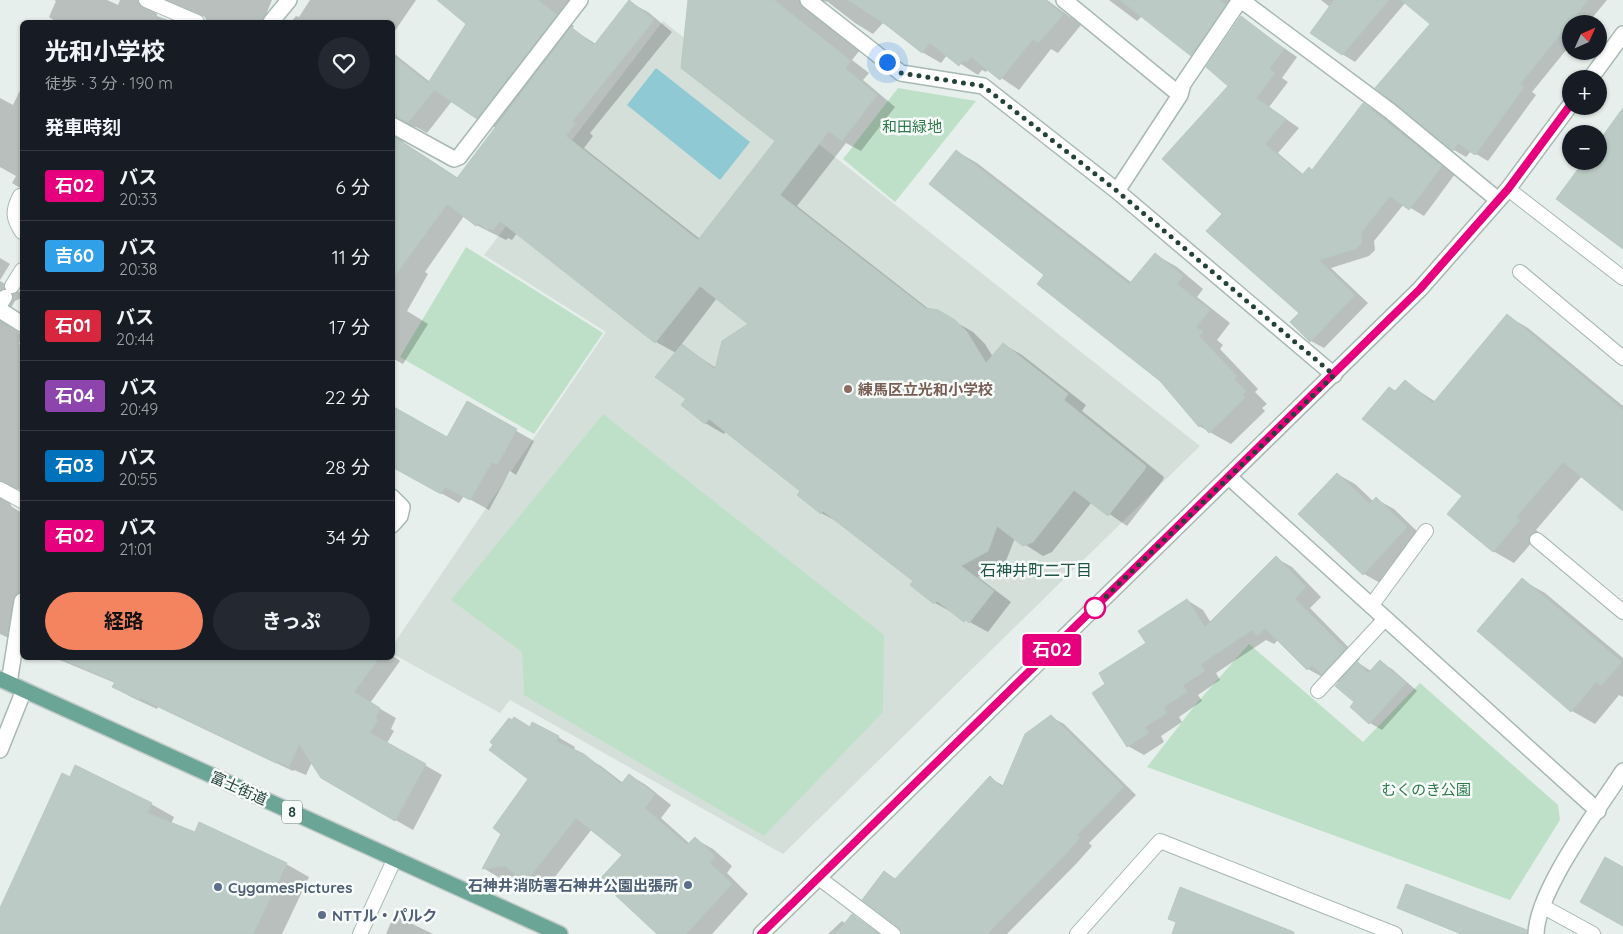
<!DOCTYPE html>
<html lang="ja">
<head>
<meta charset="utf-8">
<style>
	:root { --surface:#171b24; --page:#242831; --text:#f1f3f6; --muted:#9ea1a6; --line:#363941; --accent:#f4845f }
	body { margin:0; font-family:Quicksand,"Noto Sans JP",sans-serif; background:var(--page); color:var(--text); height:100vh; display:flex; flex-direction:column; font-size:19px; white-space:nowrap }
	* { box-sizing:border-box; margin:0 }
	p { font-size:16px; color:var(--muted) }
	.icon { flex:none; width:28px; height:28px; fill:none; stroke:currentColor; stroke-width:2; stroke-linecap:round; stroke-linejoin:round }
	.map { position:relative; flex:1; overflow:hidden }
	.details { position:absolute; left:20px; top:20px; width:375px; height:640px; display:flex; flex-direction:column; background:var(--surface); border-radius:8px; box-shadow:0 1px 4px #0004 }
	.details>* { flex:none }
	.badge { padding:0 10px; border-radius:4px; font-size:18px; line-height:32px }
	.needle { width:32px; rotate:45deg }
	.tools { position:absolute; left:1562px; top:15px; display:grid; gap:10px }
	.tools a { display:grid; place-items:center; width:45px; height:45px; border-radius:50%; background:var(--surface); box-shadow:0 1px 4px #0004; font-size:25px }
	.you { position:absolute; width:25px; height:25px; margin:-12px; border:4px solid #fff; border-radius:50%; background:#1a73e8; box-shadow:0 0 0 8px #1a73e833 }
	.map>.badge { position:absolute; translate:-50% -50%; box-shadow:0 0 0 2px #fff }
	h2 { padding:0 25px; font-size:19px; line-height:45px }
	.round { display:grid; place-items:center; flex:none; width:52px; height:52px; border-radius:26px; background:var(--page) }
	.headline { display:flex; align-items:center; justify-content:space-between; height:85px; padding:0 25px }
	h1 { font-size:24px; font-weight:700; line-height:38px }
	.action { display:flex; gap:10px; margin-top:auto; padding:10px 25px }
	.action a { flex:1; height:58px; border-radius:30px; background:var(--accent); color:#111; font-size:20px; font-weight:700; line-height:58px; text-align:center }
	.action a+a { background:var(--page); color:var(--text) }
	ul { padding:0; list-style:none }
	li { display:flex; align-items:center; gap:15px; height:70px; padding:0 25px; border-top:1px solid var(--line) }
	li div { flex:1 }
	li b { display:block; font-size:19px }
	li em { font-style:normal }
	li .badge { min-width:55px; font-weight:700; text-align:center }
	.map>svg:first-child { display:block }
	.built { fill:#d4dfda }
	.green { fill:#bfe0c8 }
	.water { fill:#8ec9d4 }
	.shadow { fill:#0003; fill-rule:evenodd }
	.building { fill:#bbcac4; stroke:#b8c9c2 }
	.lines { fill:none; stroke-linecap:round; stroke-linejoin:round }
	.service-casing { stroke:#a8b8b2; stroke-width:16 }
	.minor-casing { stroke:#a8b8b2; stroke-width:18 }
	.tertiary-casing { stroke:#a8b8b2; stroke-width:18 }
	.primary-casing { stroke:#c2cac8; stroke-width:18 }
	.service { stroke:#fff; stroke-width:14 }
	.minor { stroke:#fff; stroke-width:15 }
	.tertiary { stroke:#fff; stroke-width:15 }
	.primary { stroke:#6aa596; stroke-width:15 }
	.line-casing { stroke:#fff; stroke-width:11 }
	.line { stroke:#e6007e; stroke-width:8 }
	.walk { stroke:#24423a; stroke-width:5; stroke-dasharray:0 9 }
	.education-dot { fill:#8d6e63; stroke:#f7fbf9; stroke-width:2 }
	.stop-dot { fill:#fff; stroke:#e6007e; stroke-width:2.5 }
	.service-dot { fill:#5c6f8a; stroke:#f7fbf9; stroke-width:2 }
	.labels { text-anchor:middle; dominant-baseline:central; stroke-width:5; stroke-linejoin:round; paint-order:stroke }
	.shield { fill:#f7fbf9; stroke:#637a73; stroke-width:1 }
	.shield-label { font-size:14px; font-weight:bold; fill:#24423a }
	.park-label { font-size:15px; fill:#2d7a4b; stroke:#f7fbf9 }
	.education-label { font-size:15px; font-weight:bold; fill:#785e54; stroke:#f7fbf9; text-anchor:start }
	.street-label { font-size:15px; fill:#24423a; stroke:#f7fbf9 }
	.service-label { font-size:15px; font-weight:bold; fill:#4e5e75; stroke:#f7fbf9; text-anchor:start }
	.neighbourhood-label { font-size:16px; fill:#1f5548; stroke:#f7fbf9 }
</style>
</head>
<body>
<div class="map">
<svg width="1623" height="934" viewBox="0 0 1623 934">
	<rect width="100%" height="100%" fill="#e6efeb"/>
	<path class="built" d="M663 21 1200 446 783 854 510 700 500 713 393 654V645L606 332 484 255Z"/>
	<path class="green" d="M898 88 976 101 895 202 843 159Z
		M466 247 603 333 534 434 400 357Z
		M603 414 884 635 883 712 764 836 524 695 522 652 451 600Z
		M1249 644 1363 742 1420 683 1558 805 1560 820 1510 900 1147 767 1196 704Z"/>
	<path class="water" d="M656 68 750 142 720 180 627 105Z"/>
	<path class="shadow" d="M54 0H107L118 5 120 0H272L267 12 274 22H207L205 17 169 2 160 3 156 8 157 16 173 22H54L55 21 49 17 56 1Z
		M310 0H416L392 35V22H291L296 16 299 17Z
		M439 0H582L566 20 574 26 572 29 596 44 629 2 648 12 672 32 590 133 593 136 584 148 700 239 777 141 689 0H1047L1081 25 1058 53 1051 49 1019 90 988 69 986 72 982 70 978 75 947 55 941 63 922 52 883 23 873 34 855 23 828 2 823 1 817 9 860 50 852 60 869 73 863 80 895 107 861 151 846 143 797 206 930 310 937 311 973 332 985 344 993 357 1003 344 1022 355 1086 405 1082 411 1164 477 1163 480 1127 526 1092 502 1052 552 1043 556 1015 538 1006 561 978 577 1011 602 988 632 935 603 912 585 914 581 840 523 821 513 802 491 726 431 724 434 705 423 687 399 676 353 656 342 517 233 512 240 508 238 506 240 476 225 464 216 425 272 428 274 407 311 428 324 403 364 392 358V52L430 82 468 24ZM452 101 496 128 458 178 403 142 402 132 407 127H416L427 133ZM717 298 750 324 716 368 681 345Z
		M1109 0H1237L1204 62 1142 16 1137 21Z
		M1321 0H1607L1587 24H1571V44L1532 92 1536 95 1488 161 1471 151 1466 157 1454 150 1431 24 1406 2 1355 62 1342 54 1330 7Z
		M1241 18 1297 57 1282 78 1288 82 1269 107 1299 128 1278 153 1304 175 1313 171 1364 104 1377 112 1455 174 1424 216 1404 204 1374 241 1375 250 1369 256 1331 268 1368 303 1324 348 1311 341 1300 313 1224 213 1230 86Z
		M22 86V189L12 183 16 176 0 167V98L13 105Z
		M956 151 977 163 1132 283 1156 255 1177 267 1203 289 1197 297 1230 323 1217 340 1223 345 1220 349 1258 389 1255 392 1267 404 1262 408 1265 411 1231 444 1199 426 1161 380 1046 274Z
		M0 258 10 264 0 280Z
		M0 281 21 293V298L15 301 9 311V326L22 335 19 344 22 346V491L18 489 9 495 8 500 12 507 22 513V644L0 634Z
		M1507 316 1528 328 1623 406V510L1582 476 1536 530 1540 533 1514 563 1493 551 1464 496 1396 392 1405 382 1436 402Z
		M467 403 534 441 516 475 510 471 489 510 464 496 459 503 392 466 447 438Z
		M1337 474 1355 484 1374 502 1376 499 1394 509 1424 538 1382 584 1364 574Z
		M1276 558 1292 567 1321 597 1310 608 1360 659 1357 662 1371 671 1380 662 1392 669 1417 691 1382 730 1370 723 1339 683 1327 675 1324 678 1308 669 1278 640 1274 644 1266 640 1216 673 1220 680 1198 695 1202 701 1179 717 1182 722 1161 736 1164 742 1144 755 1128 746 1107 684 1187 600 1203 610 1211 623Z
		M1522 580 1545 593 1623 658V697L1619 695 1595 724 1572 711Z
		M392 655 400 661 370 703 396 718 391 729 394 731 387 743 442 775 413 830 322 778 312 762 306 775 294 770 293 771 158 707 157 709 131 697 114 687 115 683 55 658H392Z
		M1051 717 1064 724 1136 795 1089 843 1092 846 1076 864 1007 934H903L884 873 897 880 990 778 1004 786Z
		M531 729 558 737 575 747 574 751 601 766 623 783 629 775 646 785 671 805 661 818 690 844 695 839 713 849 732 866 727 873 748 894 712 934H659L624 855 592 829 544 891 520 876 500 878 483 868 530 779Z
		M151 804 174 817 171 824 286 864 309 877 282 934H0V911Z
		M1398 908 1511 934H1460Z
		M394 915 433 934H386Z
		M852 915 865 923 880 934H828L842 921 846 924Z"/>
	<path class="building" d="M437 0H538L557 15 477 119 434 90 408 123 392 116V55L428 83 466 24Z
		M629 0 654 20 572 122 575 124 566 136 698 240 775 141 681 68 688 0H774L851 61 845 68 877 95 842 141 829 131 780 195 925 308 938 310 955 320 967 332 986 363 1003 343 1068 394 1064 400 1146 466 1145 469 1108 516 1074 490 1033 542 1023 546 997 526 988 551 961 566 994 591 969 623 966 620 964 622 937 601 934 604 910 585 913 581 823 511 821 514 797 495 800 491 709 419 705 424 681 405 686 399 655 377 682 344 715 369 722 341 748 324 700 286 655 343 500 221 493 230 489 228 487 230 478 223 476 226 447 204 392 280V136L457 178 571 27 594 45Z
		M848 0H1045L1063 15 1038 43 1033 39 1000 80 971 57 967 62 963 60 959 66 930 43 922 53 885 24Z
		M1120 0H1219L1226 5 1191 56Z
		M1334 0H1389L1342 55 1310 33Z
		M1401 0H1588L1520 84 1524 87 1475 155 1458 143 1453 151 1375 88 1430 24Z
		M1241 16 1284 49 1269 69 1275 73 1256 98 1286 119 1265 144 1302 175 1309 167 1312 170 1363 103 1442 166 1409 210 1390 196 1361 233 1362 243 1355 249 1319 260 1355 295 1310 342 1290 322 1299 313 1206 231 1222 214 1162 159 1228 86 1206 67Z
		M1623 108V249L1556 199 1584 161H1599V141Z
		M956 150 1129 284 1155 253 1183 276 1177 284 1210 310 1196 327 1203 332 1199 336 1237 376 1234 379 1246 391 1242 395 1245 398 1209 433 1201 424 1199 427 1160 381 1037 284 1044 275 929 184Z
		M1507 314 1623 410V511L1563 462 1516 517 1520 520 1493 552 1447 514 1462 496 1362 419 1389 387 1395 391 1405 380 1433 403Z
		M467 401 517 429 497 465 492 462 470 500 445 487 441 494 392 467V406L447 437Z
		M1337 473 1370 504 1376 497 1407 527 1363 575 1298 514Z
		M1276 556 1306 587 1295 599 1345 649 1322 674 1312 665 1307 670 1265 628 1257 636 1252 630 1201 664 1205 671 1183 685 1187 692 1164 707 1167 713 1145 727 1149 733 1127 747 1092 693 1105 684 1099 673 1146 643 1138 631 1187 599 1205 627Z
		M1522 578 1622 662 1601 686 1596 682 1571 712 1477 631Z
		M59 658H379L354 692 380 708 375 718 378 720 370 733 426 764 395 821 321 778 299 744 289 767 277 761 276 763 140 698 139 700 112 687 115 682Z
		M1380 660 1406 683 1369 724 1350 707 1354 702 1335 686 1357 661 1368 673Z
		M1051 715 1124 787 1077 835 1080 838 1063 857 987 934H902L898 927 862 900 884 871 895 879 990 776 1002 788 1025 734Z
		M514 717 530 727 532 722 559 736 556 741 584 754 621 784 629 774 655 794 645 808 687 845 695 837 715 856 710 863 732 884 686 934H657L599 880 622 855 576 818 526 882 505 866 482 869 501 834 493 828 528 779 489 750 493 745 490 742 509 718 512 720Z
		M75 765 152 803 147 813 195 832 199 822 287 863 253 934H0V908L62 773 70 777Z
		M1605 857 1623 867V926L1580 902Z
		M1406 884 1527 930V934H1462L1397 908Z
		M1180 887 1294 932V934H1172L1176 922 1168 919Z
		M852 914 878 934H836Z"/>
	<g class="lines">
		<defs>
			<path id="service" d="M146 0 197 22
				M1508 189 1623 278
				M20 196C12 211 13 219 22 232
				M1520 272 1623 358
				M12 286 22 270
				M0 305 5 297
				M0 489 22 501
				M1537 540 1623 612
				M1371 606 1426 531
				M1318 691 1385 619
				M819 878 893 934
				M1542 906 1593 934
				M360 934 395 858
				M1077 934 1160 841 1395 934"/>
			<path id="minor" d="M808 0 901 73 983 86 1117 191 1334 375
				M1064 0 1180 95
				M1241 0 1390 111 1498 200
				M271 22 289 0
				M392 125 454 159 459 157 580 0
				M1117 191 1180 95 1183 84 1240 0
				M0 310 22 324
				M1229 477 1598 811
				M392 497 402 507 400 516 392 525
				M9 683 22 601"/>
			<path id="tertiary" d="M1590 79 1623 34
				M0 750 24 690
				M761 934 1420 289 1508 189 1571 104
				M1536 934C1537 890 1598 810 1623 771"/>
			<path id="primary" d="M0 679 560 934"/>
		</defs>
		<use href="#service" class="service-casing"/>
		<use href="#minor" class="minor-casing"/>
		<use href="#tertiary" class="tertiary-casing"/>
		<use href="#primary" class="primary-casing"/>
		<use href="#service" class="service"/>
		<use href="#minor" class="minor"/>
		<use href="#tertiary" class="tertiary"/>
		<use href="#primary" class="primary"/>
	</g>
	<g class="lines">
		<defs>
			<path id="line" d="M761 934 1420 289 1508 189 1571 104"/>
		</defs>
		<use href="#line" class="line-casing"/>
		<use href="#line" class="line"/>
		<path class="walk" d="M887 62 901 73 983 86 1117 191 1334 375 1090 612 1095 608"/>
	</g>
	<circle class="education-dot" cx="848" cy="389" r="5"/>
	<circle class="stop-dot" cx="1095" cy="608" r="10"/>
	<g class="service-dot">
		<circle cx="688" cy="885" r="5"/>
		<circle cx="218" cy="887" r="5"/>
		<circle cx="322" cy="915" r="5"/>
	</g>
	<g class="labels">
		<rect class="shield" x="282" y="800.5" width="20" height="23" rx="4"/>
		<g class="shield-label">
			<text x="292" y="812">8</text>
		</g>
		<g class="park-label">
			<text x="912" y="126">和田緑地</text>
			<text x="1426" y="789">むくのき公園</text>
		</g>
		<g class="education-label">
			<text x="858" y="389">練馬区立光和小学校</text>
		</g>
		<g class="street-label">
			<text transform="translate(239 788) rotate(24)">富士街道</text>
		</g>
		<g class="service-label">
			<text x="678" y="885" text-anchor="end">石神井消防署石神井公園出張所</text>
			<text x="228" y="887">CygamesPictures</text>
			<text x="332" y="915">NTTル・パルク</text>
		</g>
		<g class="neighbourhood-label">
			<text x="1036" y="570">石神井町二丁目</text>
		</g>
	</g>
</svg>
<div class="tools">
<a><svg class="needle" viewBox="-14 -14 28 28"><path d="M0-13l5 13h-10z" fill="#e53935"/><path d="M0 13l5-13h-10z" fill="#9ea1a6"/></svg></a>
<a>+</a>
<a>−</a>
</div>
<div class="you" style="left:887px;top:62px"></div>
<b class="badge" style="left:1052px;top:650px;background:#e6007e;color:#fff">石02</b>
<section class="details">
<div class="headline"><div><h1>光和小学校</h1><p>徒歩 · 3 分 · 190 m</p></div><a class="round"><svg class="icon" aria-label="heart" viewBox="0 0 24 24"><path d="M12 20l-8-8c-3-5 5-10 8-4 3-6 11-1 8 4z"/></svg></a></div>
<h2>発車時刻</h2>
<ul>
<li><span class="badge" style="background:#e6007e;color:#fff">石02</span><div><b>バス</b><p>20:33</p></div><em>6 分</em></li>
<li><span class="badge" style="background:#30a0e9;color:#fff">吉60</span><div><b>バス</b><p>20:38</p></div><em>11 分</em></li>
<li><span class="badge" style="background:#d7263d;color:#fff">石01</span><div><b>バス</b><p>20:44</p></div><em>17 分</em></li>
<li><span class="badge" style="background:#8e44ad;color:#fff">石04</span><div><b>バス</b><p>20:49</p></div><em>22 分</em></li>
<li><span class="badge" style="background:#0072bc;color:#fff">石03</span><div><b>バス</b><p>20:55</p></div><em>28 分</em></li>
<li><span class="badge" style="background:#e6007e;color:#fff">石02</span><div><b>バス</b><p>21:01</p></div><em>34 分</em></li>
</ul>
<div class="action"><a>経路</a><a>きっぷ</a></div>
</section>
</div>
</body>
</html>
